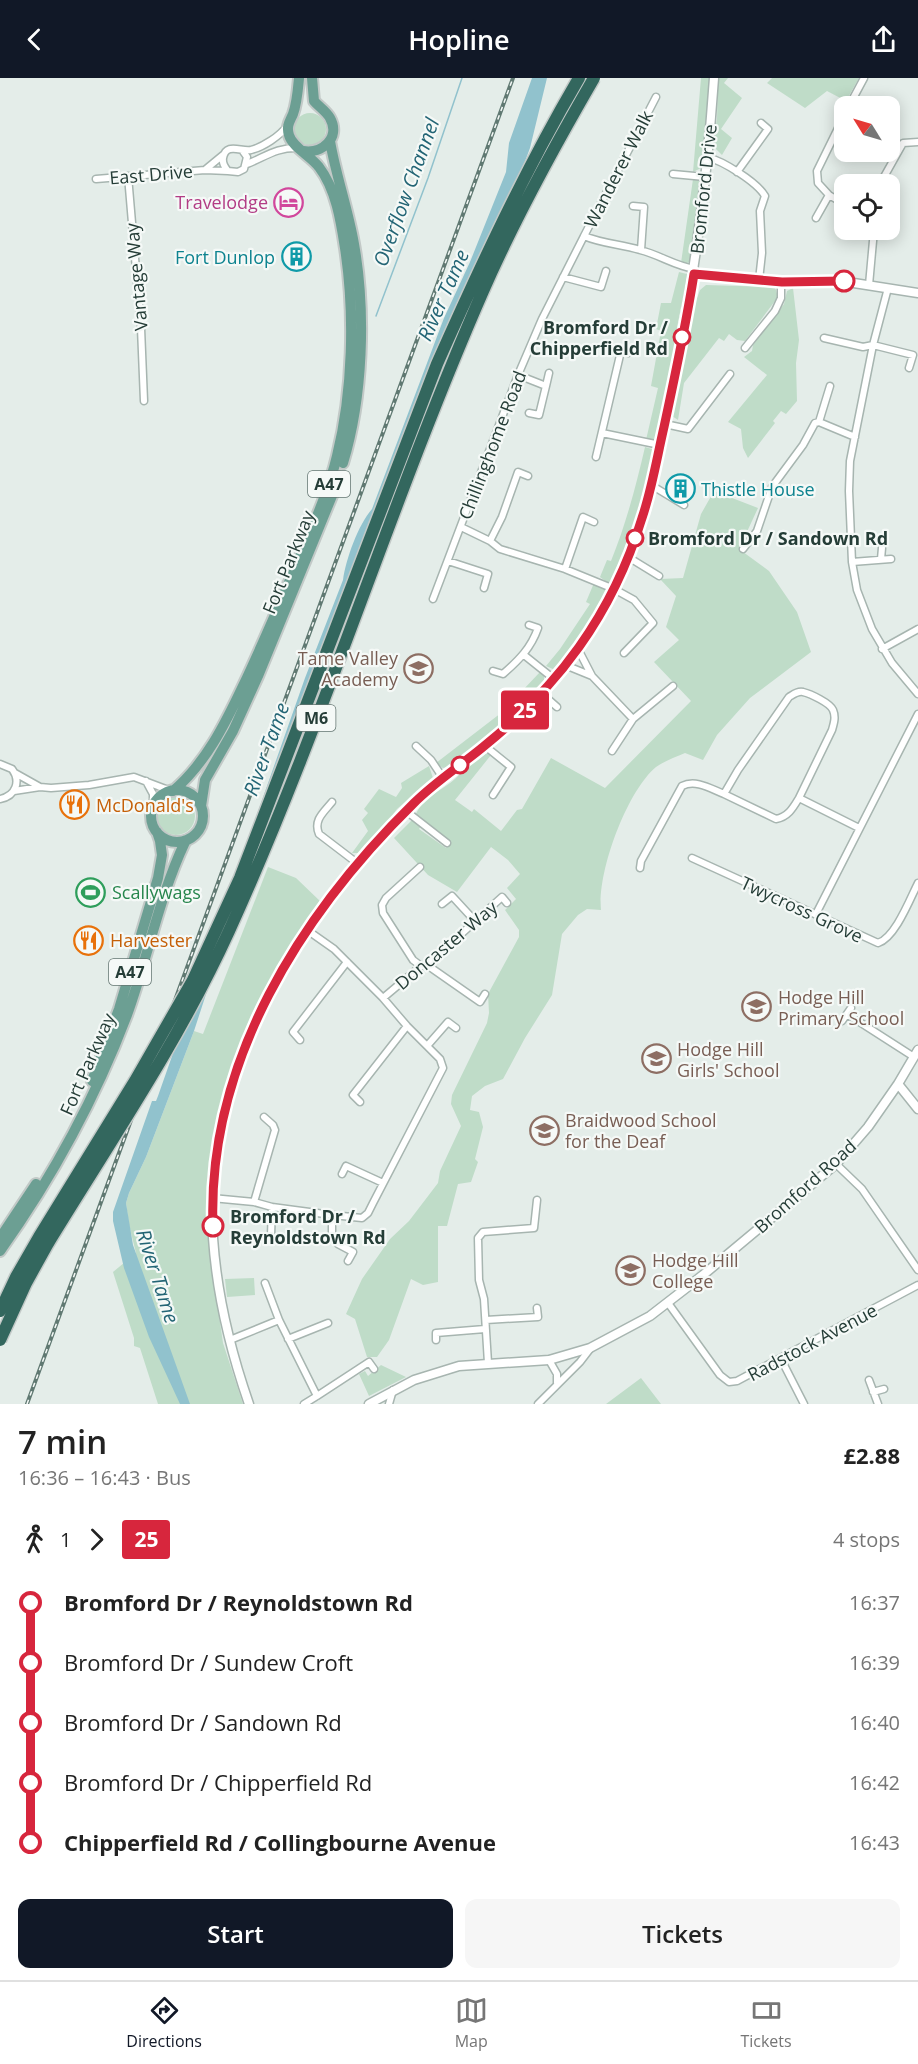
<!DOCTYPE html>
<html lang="en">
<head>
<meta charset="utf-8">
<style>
	:root { --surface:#fff; --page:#f6f6f6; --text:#222; --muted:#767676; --line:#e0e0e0; --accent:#111827 }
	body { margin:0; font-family:"Open Sans",sans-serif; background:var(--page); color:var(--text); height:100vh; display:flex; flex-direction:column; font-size:22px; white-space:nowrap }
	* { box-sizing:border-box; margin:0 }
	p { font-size:20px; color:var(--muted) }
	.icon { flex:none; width:33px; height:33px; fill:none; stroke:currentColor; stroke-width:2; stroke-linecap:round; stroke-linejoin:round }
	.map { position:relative; height:1326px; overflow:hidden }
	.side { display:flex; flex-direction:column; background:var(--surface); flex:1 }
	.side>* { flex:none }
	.badge { padding:0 12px; border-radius:4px; font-size:21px; line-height:39px }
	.needle { width:39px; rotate:307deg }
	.controls { position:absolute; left:834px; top:18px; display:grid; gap:12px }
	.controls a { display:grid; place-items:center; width:66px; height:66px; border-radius:12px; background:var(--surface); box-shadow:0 3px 15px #0003; font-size:30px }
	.map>.badge { position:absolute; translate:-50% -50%; box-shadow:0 0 0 3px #fff }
	.legs { display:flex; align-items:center; gap:9px; height:66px; padding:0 18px; font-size:20px }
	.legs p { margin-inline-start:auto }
	.summary { display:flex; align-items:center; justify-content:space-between; height:102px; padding:0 18px }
	h1 { font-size:33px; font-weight:600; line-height:45px }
	.primary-button { display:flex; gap:12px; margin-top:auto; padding:12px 18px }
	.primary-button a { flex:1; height:69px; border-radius:12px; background:var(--accent); color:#fff; font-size:24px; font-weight:600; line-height:69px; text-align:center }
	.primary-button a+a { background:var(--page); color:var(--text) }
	ul { padding:0 18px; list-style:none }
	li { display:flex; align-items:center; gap:21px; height:60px; font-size:22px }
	li i { display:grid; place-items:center; width:9px; height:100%; margin:0 8px; background:currentColor }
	li i::after { content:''; width:15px; height:15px; margin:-8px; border:4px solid; border-radius:50%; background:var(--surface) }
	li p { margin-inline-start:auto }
	li:first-child i { background:linear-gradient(#0000 50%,currentColor 0) }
	li:last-child i { background:linear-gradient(currentColor 50%,#0000 0) }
	header { display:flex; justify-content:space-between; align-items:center; height:78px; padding:0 18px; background:var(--accent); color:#fff; font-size:27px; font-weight:600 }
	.dock { display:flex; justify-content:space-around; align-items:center; height:84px; border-top:2px solid var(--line); background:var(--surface); font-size:16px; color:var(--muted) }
	.dock a { display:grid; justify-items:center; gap:3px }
	.dock .current { color:var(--accent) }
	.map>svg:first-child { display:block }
	.green { fill:#bfdcc8 }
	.water { fill:#91c2cd }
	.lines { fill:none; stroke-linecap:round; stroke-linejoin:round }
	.stream { stroke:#91c2cd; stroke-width:1.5 }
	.minor-casing { stroke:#a7b5b0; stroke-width:9 }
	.tertiary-casing { stroke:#a7b5b0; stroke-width:11 }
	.primary-casing { stroke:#c2c9c7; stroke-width:14 }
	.minor { stroke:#fff; stroke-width:6 }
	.tertiary { stroke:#fff; stroke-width:8 }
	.primary { stroke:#6c9f93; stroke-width:10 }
	.rail-casing { stroke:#607972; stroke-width:4 }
	.rail { stroke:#f5f9f7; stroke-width:1.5; stroke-dasharray:4.5; stroke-linecap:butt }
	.motorway-bridge-casing { stroke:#c2c9c7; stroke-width:15; stroke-linecap:butt }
	.motorway-bridge { stroke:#33675e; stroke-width:12 }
	.line-1-casing { stroke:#fff; stroke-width:14 }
	.line-1 { stroke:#d7263d; stroke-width:9 }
	.stop-1-dot { fill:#fff; stroke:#d7263d; stroke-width:3 }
	.labels { text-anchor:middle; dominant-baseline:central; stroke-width:4.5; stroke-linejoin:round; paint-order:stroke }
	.shield { fill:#f5f9f7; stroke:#637571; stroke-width:1.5 }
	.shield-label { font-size:16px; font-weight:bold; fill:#253d37 }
	.street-label { font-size:18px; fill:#253d37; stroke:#f5f9f7 }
	.hotel-label { font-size:18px; fill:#b23c85; stroke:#f5f9f7; text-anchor:end }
	.culture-label { font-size:18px; fill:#0d838f; stroke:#f5f9f7; text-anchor:end }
	.stop-label { font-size:18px; font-weight:bold; fill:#253d37; stroke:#f5f9f7; text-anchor:start }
	.education-label { font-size:18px; fill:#785e54; stroke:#f5f9f7; text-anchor:start }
	.food-label { font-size:18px; fill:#c56008; stroke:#f5f9f7; text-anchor:start }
	.leisure-label { font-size:18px; fill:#27864d; stroke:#f5f9f7; text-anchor:start }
	.water-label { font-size:20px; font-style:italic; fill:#236575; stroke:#f5f9f7 }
</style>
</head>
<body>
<header><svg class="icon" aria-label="back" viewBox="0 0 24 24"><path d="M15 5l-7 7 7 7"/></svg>Hopline<svg class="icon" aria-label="share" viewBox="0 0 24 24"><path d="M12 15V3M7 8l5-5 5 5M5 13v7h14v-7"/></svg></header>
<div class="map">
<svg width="918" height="1326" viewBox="0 0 918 1326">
	<rect width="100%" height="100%" fill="#e4ede9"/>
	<path class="green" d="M701 0H711L703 89 693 94Z
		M718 0H728L724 5 742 20 721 51 732 60 722 77 712 67 717 41Z
		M772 0H859L846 23 827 13 805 30 767 5Z
		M294 51a16 16 0 1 1 32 0a16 16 0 1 1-32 0Z
		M693 101 698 102 701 107 692 183 687 185H681Z
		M679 194 687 196 689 200 684 229H681L676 255 678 256V263L658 359 654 362H646L658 310 651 308 661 253 656 251 661 225H671Z
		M706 207 775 209 778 219 745 263 737 262 729 256 724 263 719 260 684 305 678 342 672 338 696 223 700 212Z
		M793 210 799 262 796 285 797 323 786 336 781 333 773 343 775 345 748 380 743 370 741 351 728 344 767 297 744 279 752 273 753 267 784 226 787 213Z
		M645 369 652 371 655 374 634 451 614 503 608 505 600 499 607 482 611 483C626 446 636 408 645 369Z
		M714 413 758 430 739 471 769 493 797 534 811 574 750 620 717 657 703 682 685 675C676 679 664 683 656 689 627 713 597 794 601 832L587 831 578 837 562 856 552 917 525 960 503 1001 485 1008 472 1018 470 1032 479 1034 483 1049 475 1081 478 1084 471 1104 458 1106 447 1148H438V1204L423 1207 411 1201 389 1262 377 1279H367L355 1241 346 1236 362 1201 390 1161 409 1143 438 1105 440 1093 461 1048 451 1026 452 1017 487 945 489 935 488 916 519 859V852L505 832 516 821 507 810 520 796 508 782 491 769 457 814 428 797 394 760 412 742 421 748 419 751 446 770 449 765 416 736C425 716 445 712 458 698 466 690 472 681 481 674L491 677 455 722 472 734 474 731 501 753 517 732 522 731 551 680 605 710 691 623 654 584 679 562 666 549 676 518 660 501 683 500 701 436Z
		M594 505 605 510 607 515 606 519 559 588 555 592 546 588 560 571 590 526 586 524Z
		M540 594 544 598V604C520 637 484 662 453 688L443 690 436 685 501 635Z
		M429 688 433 700 397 731 384 749 361 775H352L368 753 362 742 368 735 364 731 379 711 396 719 402 710 401 705Z
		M157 738a19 19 0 1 1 38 0a19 19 0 1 1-38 0Z
		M268 789 296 800 321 824 271 901 241 963 230 999 209 1117 208 1160 223 1265 243 1326H158L140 1270 134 1268V1260L113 1194 136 1175 129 1147 126 1125 129 1115 146 1079 194 953 203 956Z
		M254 1200 255 1217 227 1219 225 1201Z
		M381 1287 406 1299 369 1318 359 1296 365 1293 368 1298Z
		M641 1300 661 1326H606Z"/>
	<path class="water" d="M532 0H547L530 70 502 145 457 246 243 803 194 953 146 1079 129 1115 126 1125 133 1167 190 1326H180L149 1259 124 1190 113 1143V1134L152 1023H156L158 1018 305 600 343 502C346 481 358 447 372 431L444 240 470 184 506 94 509 65Z"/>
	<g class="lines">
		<path class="stream" d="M376 238 428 100 462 0"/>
		<defs>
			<path id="minor" d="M849 28 864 0
				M844 38 817 93 818 105 829 117 844 126
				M242 72 247 79 244 91 238 94 228 93C225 89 222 86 223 80 226 64 241 74 251 72 263 69 280 58 287 48
				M707 79C723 83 757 104 765 118L760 133 762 175 759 202
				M247 86C265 79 277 69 298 70
				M206 91 223 77
				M737 94 768 51 761 45
				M673 96 705 99
				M128 98 141 250 144 323
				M96 101 205 92 228 93
				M880 106 903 65 918 64
				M633 128 644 129 641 172
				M816 140 829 117
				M584 158 656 19
				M563 199 601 209 606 193
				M869 207 874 152
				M888 210 873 267 850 383 849 413 852 484 857 512 872 551 892 585 918 616
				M824 260 863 269 873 267 913 277 909 290
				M745 270 775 233 781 220V204
				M518 297 546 308 539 337 529 335
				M546 308 549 295
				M819 344 830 308
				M665 346 688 351 730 296
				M602 355 660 367
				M596 379 621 273 628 275
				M651 407 684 427
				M461 449 490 463 500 471 565 491 614 511 634 522 653 545 624 575
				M490 463 502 439 518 394 528 398
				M743 471 757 453 772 409 803 367 815 345 819 344 855 359
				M628 479 659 498
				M881 481 882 470
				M448 483 488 496 484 510
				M852 484 891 481
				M565 491 583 439 594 444
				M433 521 518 297 542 241 584 158C603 166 621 166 640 172 660 177 675 188 695 191
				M578 571 592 598 633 641
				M882 571 918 551
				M524 577 554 601
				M565 587 592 598
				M493 593 503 596C519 582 531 570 538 550L529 547
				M541 615 557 629
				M416 668 431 682 443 700
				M485 668 511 689 493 717
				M612 673 633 641 673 608
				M0 686 12 691C21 703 16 718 0 721
				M15 695 40 709 51 710 89 707 134 699 171 713
				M146 703 153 716V727
				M14 713 40 709
				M799 720 832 652C834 645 836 639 833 632 830 625 811 616 803 614 798 613 794 616 789 619L738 692 724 716 776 741C788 739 793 730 799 720L859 750
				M332 724C324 734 313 742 319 756L357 785
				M406 733 447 765
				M692 780 878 865C895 860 910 821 918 805
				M420 789 386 820 382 827 383 835 413 882 421 888
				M640 790 641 783 682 708C696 701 711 711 724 716
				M442 826 452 818 475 843
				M816 836 918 636
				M427 887 480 924 485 916
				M383 920 421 888 427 887 502 819 507 825
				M847 936 914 979
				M842 943 851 930
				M300 962 293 954 347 884
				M427 968 448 944 456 950
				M360 1024 353 1017 407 948
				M836 1086 862 1111 918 1192
				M342 1096 346 1088 383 1105
				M212 1120 254 1124 272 1129 332 1137 362 1140 368 1135 373 1125 443 990 440 981 407 948 383 920 334 871 307 852
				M254 1124 275 1052 273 1047 264 1039
				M332 1137V1159L338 1166 353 1174 348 1183
				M271 1157 272 1129
				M265 1205 279 1242 317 1318 369 1284 374 1291
				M668 1225 720 1297 729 1304 737 1303 918 1207
				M486 1242 538 1239 537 1230
				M288 1261 328 1245
				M230 1262 279 1242
				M436 1262V1255L485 1251
				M781 1281 804 1326
				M549 1282 557 1296V1305
				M488 1285 484 1221 479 1202 478 1160 483 1154 534 1150 537 1122
				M869 1302 878 1326
				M873 1314 884 1311
				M304 1326 317 1318
				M389 1326 393 1312
				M538 1326 580 1284 590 1271"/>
			<path id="tertiary" d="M694 196 781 204 841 203 918 215
				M898 1006 918 1031
				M249 1326C226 1260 211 1192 212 1122 215 969 308 830 413 726 434 705 459 688 482 670 527 634 567 591 597 543 634 481 649 415 664 346 690 232 706 117 714 0
				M369 1326 414 1302 459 1288 549 1282 590 1270 650 1238 703 1197 836 1086 868 1049 898 1006 918 972"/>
			<path id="primary" d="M330 63C336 98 348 131 354 166 366 234 363 319 343 385
				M303 73C322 76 341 60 330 40 326 33 319 29 314 23L312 0
				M151 738a26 26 0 1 1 52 0a26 26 0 1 1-52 0Z
				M173 713C206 685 225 646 243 608 262 568 279 528 296 488 311 452 328 416 337 378 353 313 355 236 345 170 341 144 336 111 319 89 311 78 292 69 289 57 286 48 290 43 293 36 297 25 298 11 299 0
				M201 728 205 702 233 653 258 598 336 408
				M92 1003 119 931 158 800 162 777 160 763 157 754
				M0 1160 36 1106
				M0 1173C52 1100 95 1021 127 937 148 879 159 819 185 764"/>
		</defs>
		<use href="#minor" class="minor-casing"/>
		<use href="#tertiary" class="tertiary-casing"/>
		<use href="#primary" class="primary-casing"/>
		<use href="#minor" class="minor"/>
		<use href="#tertiary" class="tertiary"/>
		<use href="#primary" class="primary"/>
		<defs>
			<path id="rail" d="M27 1326 513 0"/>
		</defs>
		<use href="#rail" class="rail-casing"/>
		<use href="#rail" class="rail"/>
		<defs>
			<path id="motorway-bridge" d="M0 1233 16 1199 39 1159 135 1003 193 902 240 800 437 286C480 189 525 92 579 0
				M0 1262 26 1205 47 1167C110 1064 179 963 229 853 324 644 391 423 483 213 515 140 554 69 594 0"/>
		</defs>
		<use href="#motorway-bridge" class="motorway-bridge-casing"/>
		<use href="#motorway-bridge" class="motorway-bridge"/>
	</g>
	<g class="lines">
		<defs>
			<path id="line-1" d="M213 1148C207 984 301 836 414 725 435 704 460 688 483 669 519 640 552 607 579 569 606 531 628 486 642 440 652 411 657 379 664 349 675 298 686 247 694 196L782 204 844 203"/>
		</defs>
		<use href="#line-1" class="line-1-casing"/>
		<use href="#line-1" class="line-1"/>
	</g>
	<defs>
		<symbol id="hotel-ring" viewBox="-11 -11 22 22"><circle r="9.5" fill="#f5f9f7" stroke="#d1479c" stroke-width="1.5"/><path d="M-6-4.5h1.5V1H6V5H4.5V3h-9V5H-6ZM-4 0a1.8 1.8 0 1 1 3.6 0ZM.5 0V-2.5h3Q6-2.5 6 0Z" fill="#d1479c"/></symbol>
		<symbol id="building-ring" viewBox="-11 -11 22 22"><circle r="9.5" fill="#f5f9f7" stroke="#0f9aa8" stroke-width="1.5"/><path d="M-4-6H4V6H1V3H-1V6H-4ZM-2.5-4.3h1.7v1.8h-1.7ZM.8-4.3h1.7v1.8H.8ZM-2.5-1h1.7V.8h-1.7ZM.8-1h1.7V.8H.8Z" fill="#0f9aa8"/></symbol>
		<symbol id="school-ring" viewBox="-11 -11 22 22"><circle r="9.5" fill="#f5f9f7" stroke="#8d6e63" stroke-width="1.5"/><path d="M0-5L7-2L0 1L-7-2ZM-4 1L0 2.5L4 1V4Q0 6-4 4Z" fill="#8d6e63"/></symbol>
		<symbol id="restaurant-ring" viewBox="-11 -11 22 22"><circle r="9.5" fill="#f5f9f7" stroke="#e8710a" stroke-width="1.5"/><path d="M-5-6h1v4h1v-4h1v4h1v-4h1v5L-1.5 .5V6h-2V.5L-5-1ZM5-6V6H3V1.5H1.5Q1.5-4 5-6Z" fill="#e8710a"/></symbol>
		<symbol id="stadium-ring" viewBox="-11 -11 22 22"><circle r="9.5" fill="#f5f9f7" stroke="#2e9e5b" stroke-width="1.5"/><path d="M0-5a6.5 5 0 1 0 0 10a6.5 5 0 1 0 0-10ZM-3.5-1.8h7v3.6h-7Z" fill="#2e9e5b"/></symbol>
	</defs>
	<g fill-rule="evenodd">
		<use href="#hotel-ring" x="272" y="108" width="33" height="33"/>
		<use href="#building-ring" x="280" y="162" width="33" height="33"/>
		<use href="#building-ring" x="664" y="394" width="33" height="33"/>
		<use href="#school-ring" x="402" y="574" width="33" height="33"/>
		<use href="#restaurant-ring" x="58" y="710" width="33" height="33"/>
		<use href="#stadium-ring" x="74" y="798" width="33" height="33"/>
		<use href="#restaurant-ring" x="72" y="846" width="33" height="33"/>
		<use href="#school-ring" x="740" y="912" width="33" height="33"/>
		<use href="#school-ring" x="640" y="964" width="33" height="33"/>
		<use href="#school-ring" x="528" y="1036" width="33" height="33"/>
		<use href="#school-ring" x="614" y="1176" width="33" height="33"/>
	</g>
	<g class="stop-1-dot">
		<circle cx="844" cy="203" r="10"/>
		<circle cx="682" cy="259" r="8"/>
		<circle cx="635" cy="460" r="8"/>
		<circle cx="460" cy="687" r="8"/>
		<circle cx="213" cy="1148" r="10"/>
	</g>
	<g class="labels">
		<g class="shield">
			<rect x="308" y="393" width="42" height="26" rx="4.5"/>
			<rect x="296.5" y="627" width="39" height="26" rx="4.5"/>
			<rect x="109" y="881" width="42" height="26" rx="4.5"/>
		</g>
		<g class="shield-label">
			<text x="329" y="406">A47</text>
			<text x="316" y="640">M6</text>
			<text x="130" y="894">A47</text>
		</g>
		<g class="street-label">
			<text transform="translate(618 91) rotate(-63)">Wanderer Walk</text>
			<text transform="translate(151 96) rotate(-5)">East Drive</text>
			<text transform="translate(703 111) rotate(-84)">Bromford Drive</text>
			<text transform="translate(136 199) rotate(-95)">Vantage Way</text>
			<text transform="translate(492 367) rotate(-69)">Chillinghome Road</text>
			<text transform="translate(288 484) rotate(-68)">Fort Parkway</text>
			<text transform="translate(802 831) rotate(25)">Twycross Grove</text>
			<text transform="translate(446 867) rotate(-40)">Doncaster Way</text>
			<text transform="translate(87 986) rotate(-66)">Fort Parkway</text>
			<text transform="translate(805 1108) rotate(-42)">Bromford Road</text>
			<text transform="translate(812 1264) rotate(-28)">Radstock Avenue</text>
		</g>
		<g class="hotel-label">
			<text x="268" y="124">Travelodge</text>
		</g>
		<g class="culture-label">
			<text x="275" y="179">Fort Dunlop</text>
			<text x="701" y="411" text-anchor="start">Thistle House</text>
		</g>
		<g class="stop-label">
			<text x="668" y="249" text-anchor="end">Bromford Dr /<tspan x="668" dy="21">Chipperfield Rd</tspan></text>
			<text x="648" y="460">Bromford Dr / Sandown Rd</text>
			<text x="230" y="1138">Bromford Dr /<tspan x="230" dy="21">Reynoldstown Rd</tspan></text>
		</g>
		<g class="education-label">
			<text x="398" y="580" text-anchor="end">Tame Valley<tspan x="398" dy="21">Academy</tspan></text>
			<text x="778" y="919">Hodge Hill<tspan x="778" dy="21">Primary School</tspan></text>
			<text x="677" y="971">Hodge Hill<tspan x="677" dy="21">Girls' School</tspan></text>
			<text x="565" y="1042">Braidwood School<tspan x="565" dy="21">for the Deaf</tspan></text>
			<text x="652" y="1182">Hodge Hill<tspan x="652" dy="21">College</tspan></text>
		</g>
		<g class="food-label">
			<text x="96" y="727">McDonald's</text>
			<text x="110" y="862">Harvester</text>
		</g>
		<g class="leisure-label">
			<text x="112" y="814">Scallywags</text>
		</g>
		<g class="water-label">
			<text transform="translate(406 114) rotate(-70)">Overflow Channel</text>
			<text transform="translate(443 217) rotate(-66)">River Tame</text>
			<text transform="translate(266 671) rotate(-70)">River Tame</text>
			<text transform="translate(158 1198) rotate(72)">River Tame</text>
		</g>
	</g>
</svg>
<div class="controls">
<a><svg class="needle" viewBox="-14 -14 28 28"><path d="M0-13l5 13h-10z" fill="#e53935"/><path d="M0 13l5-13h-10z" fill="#767676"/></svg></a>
<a><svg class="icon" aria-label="locate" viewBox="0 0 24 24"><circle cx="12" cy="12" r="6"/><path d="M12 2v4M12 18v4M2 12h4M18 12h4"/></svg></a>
</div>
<b class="badge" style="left:525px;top:632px;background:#d7263d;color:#fff">25</b>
</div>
<section class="side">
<div class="summary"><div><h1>7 min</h1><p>16:36 – 16:43 · Bus</p></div><b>£2.88</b></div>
<div class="legs"><svg class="icon" aria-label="walk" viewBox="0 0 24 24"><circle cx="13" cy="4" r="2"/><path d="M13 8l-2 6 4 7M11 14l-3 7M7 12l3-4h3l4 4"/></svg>1<svg class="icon" aria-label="forward" viewBox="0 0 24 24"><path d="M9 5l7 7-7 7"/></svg><b class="badge" style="background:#d7263d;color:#fff">25</b><p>4 stops</p></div>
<ul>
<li><i style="color:#d7263d"></i><b>Bromford Dr / Reynoldstown Rd</b><p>16:37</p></li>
<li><i style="color:#d7263d"></i><span>Bromford Dr / Sundew Croft</span><p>16:39</p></li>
<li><i style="color:#d7263d"></i><span>Bromford Dr / Sandown Rd</span><p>16:40</p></li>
<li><i style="color:#d7263d"></i><span>Bromford Dr / Chipperfield Rd</span><p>16:42</p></li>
<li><i style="color:#d7263d"></i><b>Chipperfield Rd / Collingbourne Avenue</b><p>16:43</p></li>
</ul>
<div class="primary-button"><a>Start</a><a>Tickets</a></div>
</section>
<nav class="dock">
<a class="current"><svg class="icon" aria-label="directions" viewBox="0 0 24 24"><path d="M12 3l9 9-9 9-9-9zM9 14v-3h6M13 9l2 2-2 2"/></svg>Directions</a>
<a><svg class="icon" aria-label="map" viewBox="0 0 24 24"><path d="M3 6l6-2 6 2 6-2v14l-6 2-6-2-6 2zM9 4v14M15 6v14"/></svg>Map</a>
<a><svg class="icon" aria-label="tickets" viewBox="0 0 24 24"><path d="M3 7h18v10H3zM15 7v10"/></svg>Tickets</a>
</nav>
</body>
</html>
